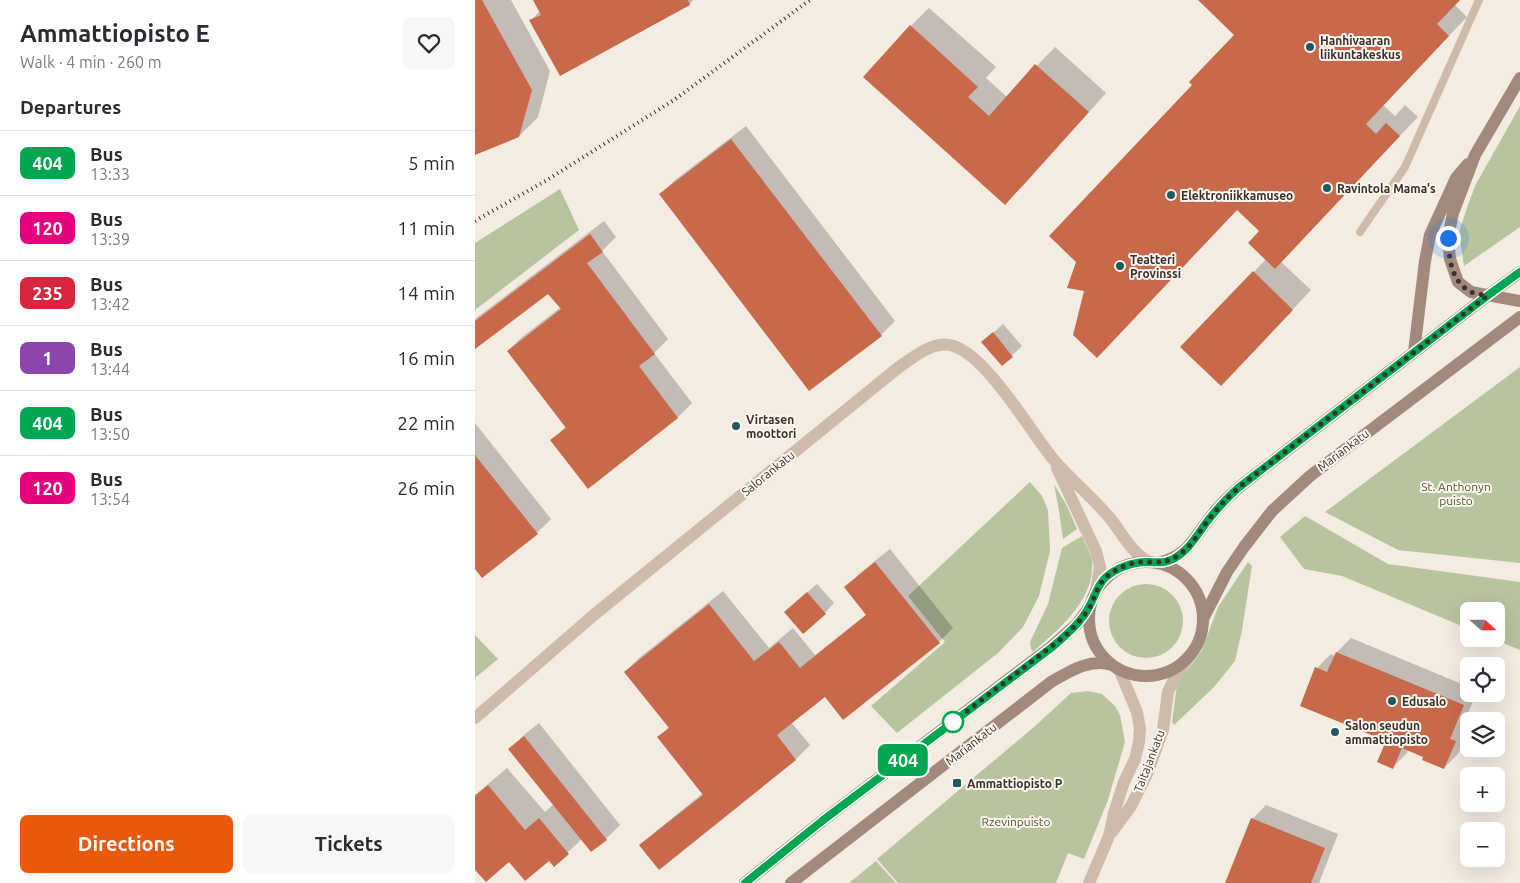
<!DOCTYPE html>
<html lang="en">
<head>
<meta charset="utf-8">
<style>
	:root { --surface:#fff; --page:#f7f7f7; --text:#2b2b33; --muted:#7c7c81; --line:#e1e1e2; --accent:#ea580c }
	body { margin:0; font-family:Ubuntu,sans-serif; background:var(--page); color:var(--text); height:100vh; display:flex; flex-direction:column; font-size:19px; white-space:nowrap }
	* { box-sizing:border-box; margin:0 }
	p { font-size:16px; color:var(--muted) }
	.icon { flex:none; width:28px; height:28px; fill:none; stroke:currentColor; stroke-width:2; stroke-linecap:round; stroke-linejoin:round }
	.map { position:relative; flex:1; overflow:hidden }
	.panel { display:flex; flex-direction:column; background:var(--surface); width:475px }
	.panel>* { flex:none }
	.badge { padding:0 10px; border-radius:8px; font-size:18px; line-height:32px }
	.needle { width:32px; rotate:111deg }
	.tools { position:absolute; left:985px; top:602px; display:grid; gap:10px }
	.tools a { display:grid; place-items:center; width:45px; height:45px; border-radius:8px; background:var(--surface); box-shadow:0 5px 20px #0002; font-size:25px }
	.you { position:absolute; width:25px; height:25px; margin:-12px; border:4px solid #fff; border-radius:50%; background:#1a73e8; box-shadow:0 0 0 8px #1a73e833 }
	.map>.badge { position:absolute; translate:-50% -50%; box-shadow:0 0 0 2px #fff }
	h2 { padding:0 20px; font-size:19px; line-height:45px }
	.round { display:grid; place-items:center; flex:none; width:52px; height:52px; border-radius:8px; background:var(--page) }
	.headline { display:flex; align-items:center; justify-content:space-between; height:85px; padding:0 20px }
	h1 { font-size:24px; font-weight:700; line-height:38px }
	.button { display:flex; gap:10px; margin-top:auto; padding:10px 20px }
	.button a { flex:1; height:58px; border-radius:8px; background:var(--accent); color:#fff; font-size:20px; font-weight:700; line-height:58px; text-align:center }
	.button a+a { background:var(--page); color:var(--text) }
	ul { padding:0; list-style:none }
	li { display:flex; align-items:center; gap:15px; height:65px; padding:0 20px; border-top:1px solid var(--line) }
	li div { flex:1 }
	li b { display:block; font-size:19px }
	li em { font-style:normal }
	li .badge { min-width:55px; font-weight:700; text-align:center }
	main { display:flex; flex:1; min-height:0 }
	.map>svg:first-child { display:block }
	.green { fill:#b8c4a0 }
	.shadow { fill:#0003 }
	.building { fill:#c8694b }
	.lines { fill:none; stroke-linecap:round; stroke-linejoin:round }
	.lane { stroke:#cdbbac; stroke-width:8 }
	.street { stroke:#cdbbac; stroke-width:12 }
	.secondary { stroke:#a18a7d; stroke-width:12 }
	.rail { stroke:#3b302b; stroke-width:4; stroke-dasharray:1 4; stroke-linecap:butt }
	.line-casing { stroke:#fff; stroke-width:11 }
	.line { stroke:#00a651; stroke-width:8 }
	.walk { stroke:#3b302b; stroke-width:5; stroke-dasharray:0 9 }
	.poi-dot { fill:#1f5a5e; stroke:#fbf5ee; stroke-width:2 }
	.stop-dot { fill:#fff; stroke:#00a651; stroke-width:2.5 }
	.labels { text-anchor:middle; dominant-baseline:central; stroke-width:4; stroke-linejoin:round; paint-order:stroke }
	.poi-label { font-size:12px; font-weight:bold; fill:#3b302b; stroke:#fbf5ee; text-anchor:start }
	.street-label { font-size:12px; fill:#3b302b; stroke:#fbf5ee }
	.park-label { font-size:12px; fill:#4a5a2e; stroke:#fbf5ee }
</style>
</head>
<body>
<main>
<section class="panel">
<div class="headline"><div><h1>Ammattiopisto E</h1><p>Walk · 4 min · 260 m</p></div><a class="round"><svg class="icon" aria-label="heart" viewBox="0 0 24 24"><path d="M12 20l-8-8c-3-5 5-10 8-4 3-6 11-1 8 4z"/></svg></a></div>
<h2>Departures</h2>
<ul>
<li><span class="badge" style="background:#00a651;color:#fff">404</span><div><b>Bus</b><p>13:33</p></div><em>5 min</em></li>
<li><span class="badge" style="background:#e6007e;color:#fff">120</span><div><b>Bus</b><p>13:39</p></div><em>11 min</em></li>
<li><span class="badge" style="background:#d7263d;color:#fff">235</span><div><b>Bus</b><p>13:42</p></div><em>14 min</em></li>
<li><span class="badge" style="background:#8e44ad;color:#fff">1</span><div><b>Bus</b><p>13:44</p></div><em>16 min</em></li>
<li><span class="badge" style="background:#00a651;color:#fff">404</span><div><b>Bus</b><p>13:50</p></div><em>22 min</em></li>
<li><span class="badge" style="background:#e6007e;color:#fff">120</span><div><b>Bus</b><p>13:54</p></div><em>26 min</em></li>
</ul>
<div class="button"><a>Directions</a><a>Tickets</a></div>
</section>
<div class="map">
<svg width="1045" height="883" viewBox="0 0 1045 883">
	<rect width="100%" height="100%" fill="#f4ebe1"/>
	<path class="green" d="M1045 106V227L989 266 984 232 994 202 1001 184Z
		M85 189 104 230 0 310V243Z
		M1045 367V563L923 550 850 512Z
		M555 482 567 496 573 510 575 551 564 596 548 627 523 653 422 733 396 706 470 642 433 596Z
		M579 484 592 506 602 529 588 539 584 511Z
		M830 516 913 564 1045 582V650L1018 639H1021V611H994V629L867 576 829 569 805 537Z
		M607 536C610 544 616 553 617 561 620 601 584 628 558 652L556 649 555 642 573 604 587 548Z
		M773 562 777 566 767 630 760 661 739 687 699 725 697 722 702 684 727 650 743 607Z
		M634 621a37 37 0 1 1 74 0a37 37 0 1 1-74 0Z
		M0 635 23 659 0 678Z
		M613 691 627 694 640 706 645 715 650 742 633 800 609 859 593 853 581 883H423L402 859 559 727 596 693Z
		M401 861 421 883H374Z"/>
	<path class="shadow" d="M0 0H36L75 71 63 117 44 136 0 154Z
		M59 0H218L215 4 86 75 56 20 65 11Z
		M725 0H984L980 5 992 17 908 105 920 116 930 105 943 117 805 261 836 290 765 366 779 272 791 259 786 231 719 85 761 35Z
		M454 8 521 67 511 78 532 97 580 47 631 93 549 185 530 203 436 26Z
		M271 126 420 321 406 335 186 194 200 180Z
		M129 221 141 237 127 251 193 339 179 353 217 403 203 417 113 487 77 440 91 426 33 351 47 337 86 307 74 292 0 347V319Z
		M528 324 547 346 527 365 508 342Z
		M0 423 76 519 62 533 0 567Z
		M415 549 478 628 464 642 350 695 316 722 335 745 321 759 184 868 166 846 180 832 228 793 184 737 194 727 150 672 164 658 248 591 294 648 318 628 340 655 392 614 371 587 385 573Z
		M342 584 359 603 350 613 320 603Z
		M876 638 994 687V694H1001L988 725 994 728 983 754 969 768 950 757 933 750 932 753 918 767 913 741 842 668 856 654 860 656 862 652Z
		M64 723 145 825 131 839H107L79 865 74 859 34 861 0 868V795L32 768 70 812 79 804 35 749 49 735Z
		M791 805 863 834 844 883H751L777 819Z"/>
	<path class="building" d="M0 0H7L57 90 44 137 0 155Z
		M58 0H213L215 5 85 76 54 20 66 15Z
		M723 0H985L962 24 974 36 891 124 901 134 911 123 925 136 800 269 773 243 784 231 762 210 622 358 598 335 609 291 592 288 601 262 574 236 717 85 714 82 759 35Z
		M435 25 503 87 493 97 514 116 560 64 614 112 530 205 388 77Z
		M256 139 407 336 334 391 184 194Z
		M115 234 128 252 112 263 180 354 164 366 203 418 113 489 75 440 91 428 32 351 86 309 73 294 0 349V321Z
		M778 271 818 310 746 386 705 347Z
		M518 332 538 357 527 366 506 342Z
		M0 455 63 534 7 578 0 569Z
		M400 562 465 643 368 720 350 697 302 735 321 760 184 870 164 845 228 795 182 737 194 728 149 672 234 604 279 661 304 642 325 668 391 615 369 587Z
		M332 592 351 614 328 634 309 612Z
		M861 652 989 705 975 739 981 741 969 769 947 760 948 757 927 748 918 769 902 762 911 741 825 706 840 667 852 672Z
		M49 736 132 840 116 852 33 749Z
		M13 785 50 830 64 818 94 854 79 867 74 861 50 881 34 862 11 882 0 870V796Z
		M776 818 850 848 836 883H750Z"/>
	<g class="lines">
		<path class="lane" d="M885 232 930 167 1004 0"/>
		<path class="street" d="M582 468 621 551 625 567 621 591
			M0 718 120 614 424 367C438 358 457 341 475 345 510 352 555 431 578 459 595 479 616 496 634 517 646 531 656 553 674 562
			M637 832 656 806 672 774 688 730 693 692 699 679 715 655
			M614 883 634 836 639 813 649 782 660 759 664 742 665 728 662 712 644 669"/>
		<path class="secondary" d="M1045 78 1000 155 978 213 973 238 975 259 983 282 996 292 1045 301
			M939 352 950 261 955 235 981 178 993 164
			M614 619a57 57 0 1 1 114 0a57 57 0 1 1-114 0Z
			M683 563C713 555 716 542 734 519 742 508 752 498 763 488L1012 296 1045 272
			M728 619 752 572 769 547 797 511 835 476 1045 317
			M270 883 347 821 576 647 602 624 615 606
			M316 883 576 682C595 671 615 658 637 665"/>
		<path class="rail" d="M0 221 72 180 199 100 335 0"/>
	</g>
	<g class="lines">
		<defs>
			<path id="line" d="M270 883 347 821 576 648C591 635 607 622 615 605 620 596 622 586 630 578 641 568 657 562 672 562 682 562 688 564 698 559 715 550 723 533 734 519 743 508 752 498 763 488L1012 296 1045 272"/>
		</defs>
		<use href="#line" class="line-casing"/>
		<use href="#line" class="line"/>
		<path class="walk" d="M478 722 590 636C599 627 608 618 615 607 620 597 622 586 631 577 643 567 658 561 673 562 683 562 690 563 699 558 716 549 723 533 734 519 743 508 752 498 763 488L1012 296C1007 294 1001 294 996 292 976 282 974 258 973 238"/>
	</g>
	<g class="poi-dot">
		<circle cx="835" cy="47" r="5"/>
		<circle cx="852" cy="188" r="5"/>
		<circle cx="696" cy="195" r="5"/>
		<circle cx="645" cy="266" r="5"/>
		<circle cx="261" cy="426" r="5"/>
		<circle cx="917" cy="701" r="5"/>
		<circle cx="860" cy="732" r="5"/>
		<rect x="477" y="778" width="10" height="10" rx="2.5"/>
	</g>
	<circle class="stop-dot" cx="478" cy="722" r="10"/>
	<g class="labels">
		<g class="poi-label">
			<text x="845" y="40">Hanhivaaran<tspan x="845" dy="14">liikuntakeskus</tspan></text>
			<text x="862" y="188">Ravintola Mama's</text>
			<text x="706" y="195">Elektroniikkamuseo</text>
			<text x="655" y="259">Teatteri<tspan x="655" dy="14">Provinssi</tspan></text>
			<text x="271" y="419">Virtasen<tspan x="271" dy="14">moottori</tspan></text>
			<text x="927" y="701">Edusalo</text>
			<text x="870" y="725">Salon seudun<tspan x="870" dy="14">ammattiopisto</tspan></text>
			<text x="492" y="783">Ammattiopisto P</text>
		</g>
		<g class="street-label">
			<text transform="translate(868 450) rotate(-37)">Mariankatu</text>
			<text transform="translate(293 473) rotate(-39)">Salorankatu</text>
			<text transform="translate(496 744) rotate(-38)">Mariankatu</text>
			<text transform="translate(674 761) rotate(-69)">Taitajankatu</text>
		</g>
		<g class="park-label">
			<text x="981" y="486">St. Anthonyn<tspan x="981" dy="14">puisto</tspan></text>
			<text x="541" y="821">Rzevinpuisto</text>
		</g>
	</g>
</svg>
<div class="tools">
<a><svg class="needle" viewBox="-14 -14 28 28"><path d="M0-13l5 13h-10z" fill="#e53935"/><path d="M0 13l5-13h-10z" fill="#7c7c81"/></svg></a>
<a><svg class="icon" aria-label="locate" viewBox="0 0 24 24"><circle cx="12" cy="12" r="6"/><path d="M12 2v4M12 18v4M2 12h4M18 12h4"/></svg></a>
<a><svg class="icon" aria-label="layers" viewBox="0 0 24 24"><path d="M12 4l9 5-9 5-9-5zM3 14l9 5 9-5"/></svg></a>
<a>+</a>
<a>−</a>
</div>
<div class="you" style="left:973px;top:238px"></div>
<b class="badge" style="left:428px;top:760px;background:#00a651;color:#fff">404</b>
</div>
</main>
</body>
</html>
